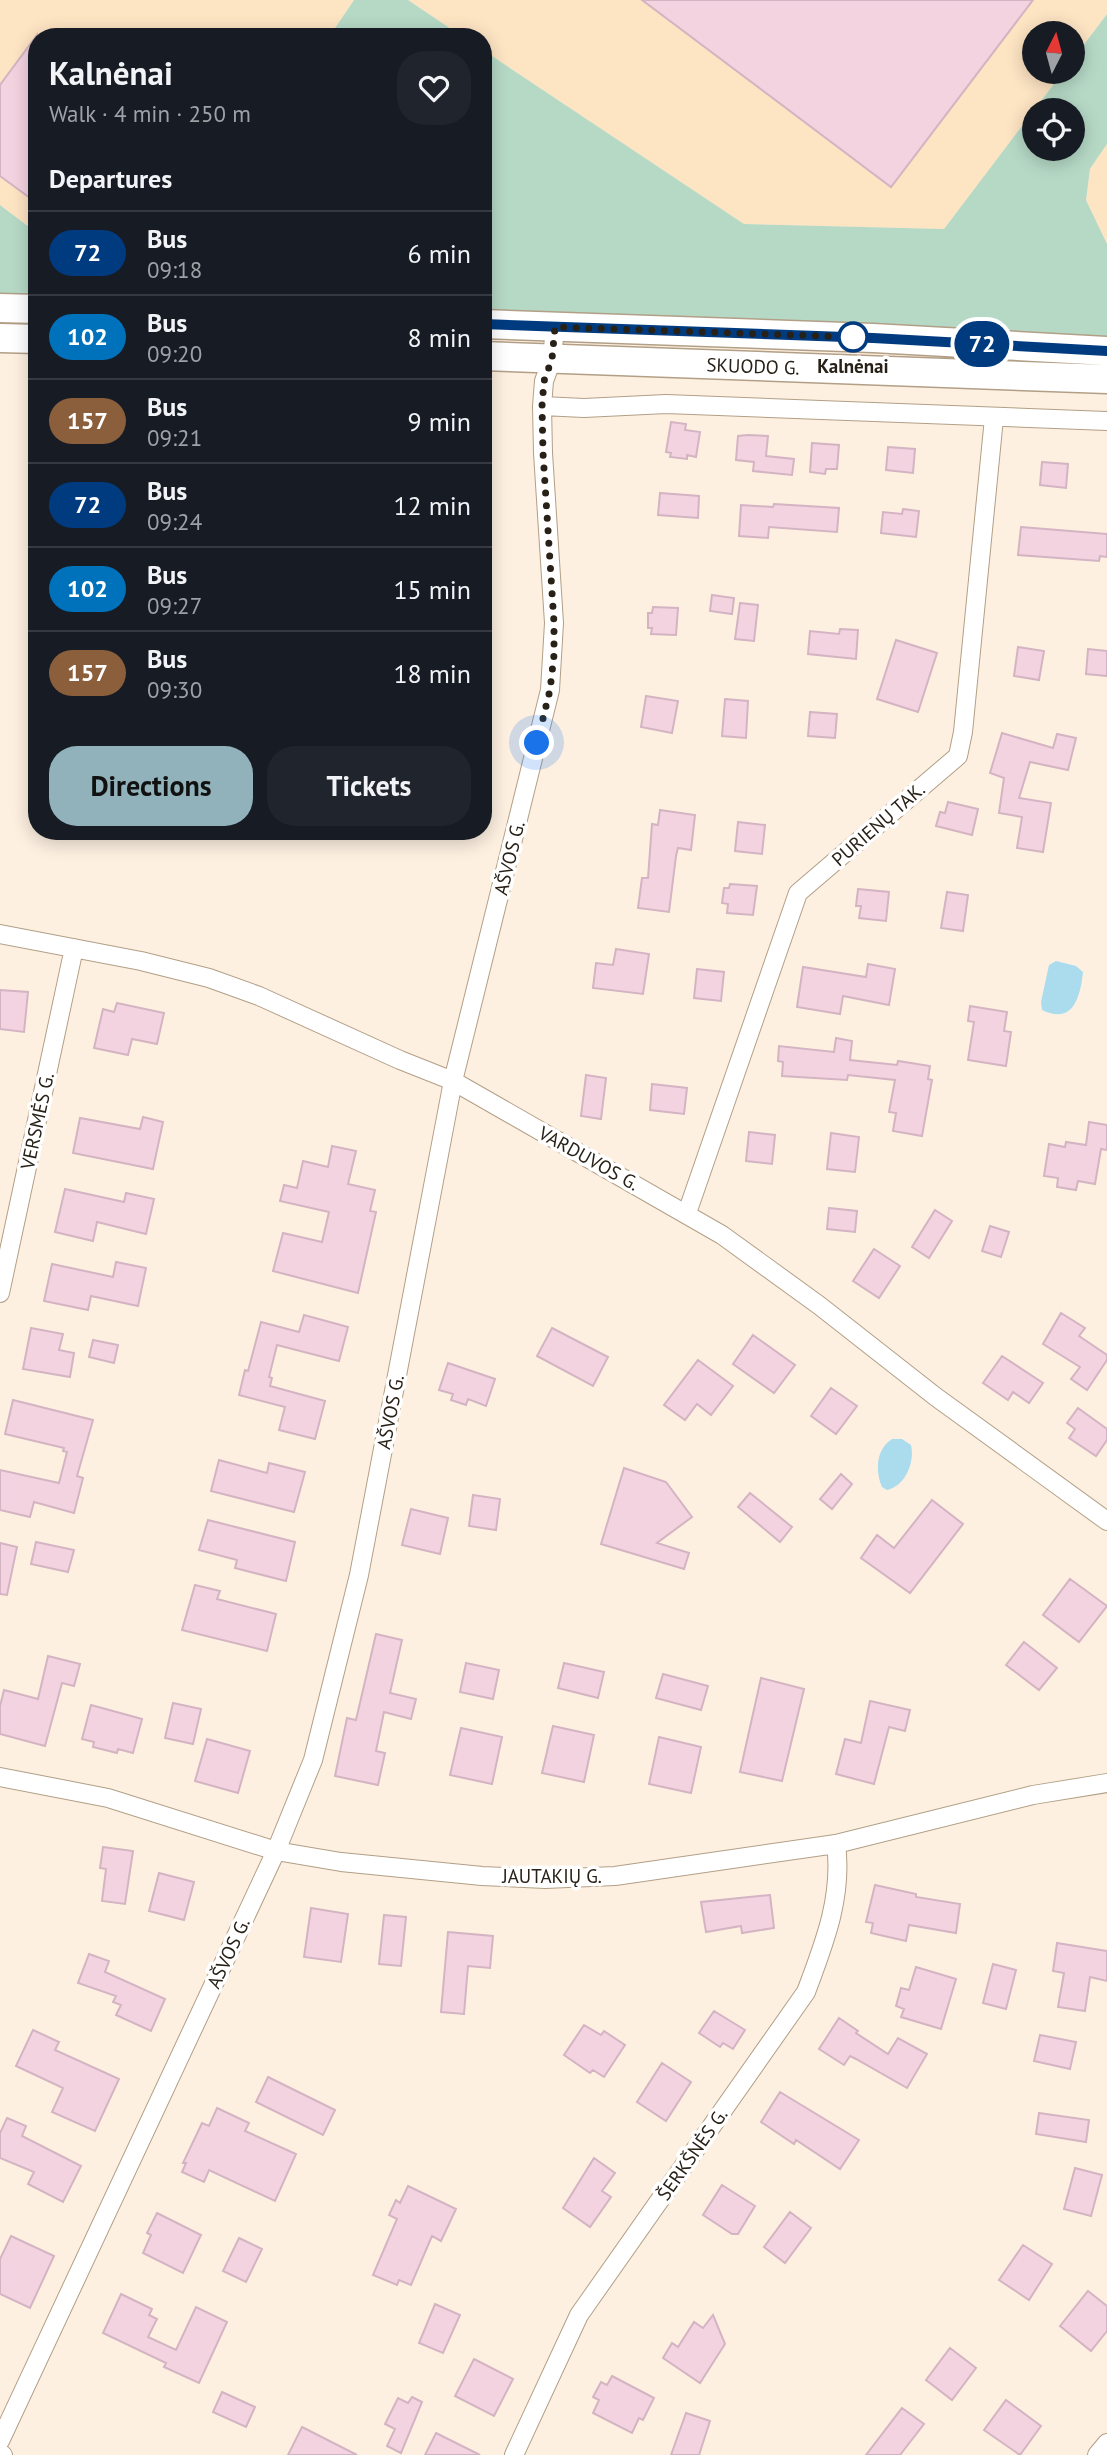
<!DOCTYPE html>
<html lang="en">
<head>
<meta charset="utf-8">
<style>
	:root { --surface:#171b24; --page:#20242c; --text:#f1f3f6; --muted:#9ea1a6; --line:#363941; --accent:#91b2ba }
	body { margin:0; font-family:"PT Sans",sans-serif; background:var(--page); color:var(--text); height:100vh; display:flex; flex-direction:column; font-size:26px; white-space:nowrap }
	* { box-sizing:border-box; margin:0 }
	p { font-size:23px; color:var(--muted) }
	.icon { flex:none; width:38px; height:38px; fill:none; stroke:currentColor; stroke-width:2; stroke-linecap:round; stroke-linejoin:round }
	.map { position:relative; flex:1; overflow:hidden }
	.sheet { position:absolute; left:28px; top:28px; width:464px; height:812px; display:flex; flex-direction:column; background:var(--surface); border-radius:28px; box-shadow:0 4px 18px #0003 }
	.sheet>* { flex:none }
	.badge { padding:0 14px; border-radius:23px; font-size:24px; line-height:46px }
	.needle { width:46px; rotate:6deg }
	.buttons { position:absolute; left:1022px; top:21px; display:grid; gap:14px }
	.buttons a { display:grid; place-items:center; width:63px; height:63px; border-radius:50%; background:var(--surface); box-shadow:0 4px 18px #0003; font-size:35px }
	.you { position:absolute; width:35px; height:35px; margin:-18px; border:5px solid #fff; border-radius:50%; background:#1a73e8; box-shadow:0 0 0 10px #1a73e833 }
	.map>.badge { position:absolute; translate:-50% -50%; box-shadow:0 0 0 4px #fff }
	h2 { padding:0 21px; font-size:26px; line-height:63px }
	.round { display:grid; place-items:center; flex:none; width:74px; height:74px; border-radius:28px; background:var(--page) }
	.overview { display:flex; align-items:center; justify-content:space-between; height:119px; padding:0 21px }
	h1 { font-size:33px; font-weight:700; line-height:52px }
	.button { display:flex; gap:14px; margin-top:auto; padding:14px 21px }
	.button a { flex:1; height:80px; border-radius:28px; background:var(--accent); color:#111; font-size:28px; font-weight:700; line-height:80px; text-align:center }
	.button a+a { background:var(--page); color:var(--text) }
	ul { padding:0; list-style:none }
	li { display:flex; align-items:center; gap:21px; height:84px; padding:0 21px; border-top:2px solid var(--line) }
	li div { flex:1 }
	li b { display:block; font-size:26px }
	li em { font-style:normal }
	li .badge { min-width:77px; font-weight:700; text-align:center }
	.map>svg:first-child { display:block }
	.built { fill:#fde4c3 }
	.green { fill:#b6d9c6; fill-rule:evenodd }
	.water { fill:#aadced }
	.building { fill:#f4d3e1; stroke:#d4b4c2; stroke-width:2 }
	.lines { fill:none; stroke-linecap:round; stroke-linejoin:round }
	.street-casing { stroke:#b29f86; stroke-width:20 }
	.primary-casing { stroke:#b29f86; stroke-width:31 }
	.street { stroke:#fff; stroke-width:18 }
	.primary { stroke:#fff; stroke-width:28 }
	.line-casing { stroke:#fff; stroke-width:16 }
	.line { stroke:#003b80; stroke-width:10 }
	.walk { stroke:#282117; stroke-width:7; stroke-dasharray:0 12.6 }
	.stop-dot { fill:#fff; stroke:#003b80; stroke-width:3.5 }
	.labels { text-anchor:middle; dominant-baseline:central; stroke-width:7; stroke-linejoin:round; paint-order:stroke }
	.street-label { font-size:19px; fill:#282117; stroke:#fff }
	.stop-label { font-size:19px; font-weight:bold; fill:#282117; stroke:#fff }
</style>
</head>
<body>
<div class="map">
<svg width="1107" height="2455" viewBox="0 0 1107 2455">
	<rect width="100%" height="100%" fill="#fdf0e1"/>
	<path class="built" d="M0 0H354L329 37H37V233L0 205Z
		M408 0H1107V14L1073 59V33H1034V72H1063L944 229 744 224 483 50V37H463Z
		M1107 144V244L1086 200 1090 169Z"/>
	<path class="green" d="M354 0H408L463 37H329Z
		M1107 14V144L1090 169 1086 200 1107 244V338L483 314V50L744 224 944 229 1063 72H1073V59ZM1034 110H1073V149H1034Z
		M0 205 37 233V297L0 295Z"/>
	<path class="water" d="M1056 961 1076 966 1083 972C1080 998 1073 1025 1042 1010L1041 1002 1049 965Z
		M892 1439H902L911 1445C915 1461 906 1486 887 1490L882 1487C875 1471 876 1449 892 1439Z"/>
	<path class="building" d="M642 0H1033L891 187Z
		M37 35V203L0 176V85Z
		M671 422 686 424 685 430 700 432 696 457 687 455V459L670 457 671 453 666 452Z
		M748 435 768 436 766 456 794 459 792 475 753 471 754 462 736 460 738 436Z
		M812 443 839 445 837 469H826L825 474 810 472Z
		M888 447 915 449 913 473 886 470Z
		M1042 462 1068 464 1066 488 1040 485Z
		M660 493 699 496 698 518 658 515Z
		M774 504 839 508 837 532 769 527 768 538 739 536 741 505 773 507Z
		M903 509 919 511 916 537 881 533 883 512 902 514Z
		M1021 527 1107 534V557L1100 556 1099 561 1018 555Z
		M712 595 734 598 732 614 710 611Z
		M740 603 758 605 754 641 735 639Z
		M653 607 678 608 676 635 651 634 652 628H648V613H652Z
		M840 629 858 630 856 659 808 654 810 631 839 634Z
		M896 640 937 653 918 712 877 699Z
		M1018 647 1044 651 1039 680 1014 676Z
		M1088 649 1107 651V676L1086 674Z
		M646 696 678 701 672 733 641 727Z
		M725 699 748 701 746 738 722 736Z
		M810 712 837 714 835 738 808 736Z
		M1002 733 1053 748 1057 734 1076 738 1068 770 1030 762 1019 798 1051 803 1043 852 1017 848 1022 817 999 813 1004 778 990 773Z
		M948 802 978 809 972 835 936 826 940 812 945 813Z
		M660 810 695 815 691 850 678 848 676 856 669 912 638 908 642 878H648L652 824 658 825Z
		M738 822 765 825 762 854 735 851Z
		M730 884 757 886 753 915 727 913 728 904 722 903 724 888H729Z
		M858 889 889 892 886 921 859 918 861 906H856Z
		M947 892 968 895 963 931 941 928Z
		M616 949 649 954 643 994 593 988 596 963 613 965Z
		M868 964 895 969 889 1005 843 996 840 1014 797 1007 803 967 866 977Z
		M697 969 724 972 721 1001 694 998Z
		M0 990 28 992 24 1032 0 1029Z
		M117 1003 164 1013 157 1044 132 1039 128 1055 94 1048 103 1009 114 1012Z
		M970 1006 1007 1012 1004 1031 1011 1032 1006 1066 968 1060 974 1022 968 1021Z
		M836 1038 852 1041 850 1060 897 1065 898 1061 930 1066 928 1079 932 1080 922 1136 893 1131 896 1113 889 1112 895 1080 848 1075 847 1080 782 1076 783 1062 778 1061 779 1046 834 1052Z
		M586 1075 606 1078 601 1119 581 1116Z
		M652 1084 687 1088 684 1114 650 1110Z
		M143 1117 163 1122 153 1169 73 1153 80 1118 140 1129Z
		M1089 1122 1107 1125V1150L1101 1149 1095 1184 1078 1181 1076 1190 1057 1187 1058 1178 1044 1176 1049 1144 1065 1147 1066 1142 1086 1145Z
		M749 1132 775 1135 772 1164 746 1161Z
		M831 1133 859 1137 855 1172 827 1169Z
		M332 1146 356 1151 348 1184 375 1190 370 1211 376 1212 358 1293 273 1271 283 1233 322 1242 329 1212 280 1201 284 1185 297 1188 303 1161 328 1167Z
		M65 1189 124 1202 126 1193 154 1199 146 1234 97 1222 93 1241 55 1232Z
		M829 1208 857 1211 855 1232 827 1229Z
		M935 1210 952 1221 929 1258 912 1247Z
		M990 1226 1009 1232 1001 1257 982 1251Z
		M874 1249 900 1266 879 1298 853 1281Z
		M116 1262 146 1268 138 1306 91 1296 88 1310 44 1301 52 1264 113 1277Z
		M1061 1313 1085 1328 1079 1336 1107 1355V1360L1087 1390 1071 1379 1080 1367 1043 1344Z
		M304 1315 348 1327 339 1361 277 1345 269 1377 272 1378 270 1386 325 1401 315 1439 279 1430 285 1407 239 1395 245 1370 248 1371 261 1322 299 1332Z
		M31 1328 63 1334 59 1350 74 1353 70 1377 23 1369Z
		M552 1328 608 1357 593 1386 537 1356Z
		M753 1335 795 1365 774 1393 733 1364Z
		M93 1340 118 1345 114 1363 89 1357Z
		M1002 1356 1043 1383 1029 1403 1013 1392 1008 1400 983 1383Z
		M698 1360 733 1386 711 1415 697 1404 685 1420 664 1405Z
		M448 1363 495 1379 486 1406 468 1399 466 1405 451 1400 453 1394 439 1390Z
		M831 1388 857 1406 836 1434 811 1416Z
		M13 1400 93 1420 77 1476 83 1478 74 1513 34 1502 30 1517 0 1510V1470L59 1483 67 1452 63 1451 64 1448 5 1434Z
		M1078 1408 1107 1429V1440L1096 1456 1069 1438 1075 1429 1067 1423Z
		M219 1460 267 1473 269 1463 305 1472 294 1512 211 1491Z
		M624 1468 666 1482 692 1517 657 1543 689 1553 684 1569 601 1544Z
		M841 1474 852 1484 832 1509 820 1499Z
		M750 1493 792 1527 780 1542 738 1507Z
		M473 1495 500 1499 496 1530 469 1526Z
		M932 1500 963 1524 910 1593 861 1558 877 1535 894 1548Z
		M411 1509 448 1518 440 1554 402 1545Z
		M208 1520 295 1542 286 1581 235 1568 237 1560 199 1550Z
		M36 1542 74 1550 68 1572 31 1564Z
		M0 1543 17 1547 7 1595 0 1594Z
		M1070 1579 1107 1606 1079 1642 1043 1615Z
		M195 1585 220 1591 217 1599 276 1614 267 1651 182 1630Z
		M376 1634 402 1640 390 1693 416 1699 411 1719 384 1712 376 1751 385 1753 378 1785 335 1776 347 1718 356 1720Z
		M1024 1642 1057 1668 1039 1690 1006 1665Z
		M48 1656 80 1664 74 1686 62 1683 45 1746 0 1734V1706L4 1690 38 1699Z
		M466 1663 499 1670 493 1699 460 1692Z
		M564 1663 604 1672 598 1698 558 1688Z
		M663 1674 708 1686 701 1710 656 1698Z
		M761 1678 804 1689 782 1781 740 1772Z
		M870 1701 910 1710 905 1731 889 1727 874 1784 836 1774 845 1739 861 1743Z
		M173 1703 201 1709 193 1744 165 1738Z
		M91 1705 142 1719 133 1753 118 1749 117 1753 93 1747 94 1742 82 1739Z
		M553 1726 594 1735 584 1782 542 1773Z
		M461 1728 502 1737 492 1784 450 1775Z
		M659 1737 701 1747 691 1793 649 1784Z
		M207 1739 250 1751 238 1793 195 1781Z
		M103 1847 133 1851 125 1904 102 1901 106 1869 100 1868Z
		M159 1873 194 1882 184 1920 149 1911Z
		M875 1885 916 1894V1897L960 1904 956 1933 909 1925 906 1941 871 1933 873 1923 866 1922Z
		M770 1895 774 1928 742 1933 741 1926 706 1932 701 1902Z
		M311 1908 348 1914 341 1962 304 1957Z
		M384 1915 406 1917 401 1966 379 1964Z
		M448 1932 493 1936 490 1968 468 1966 464 2014 441 2012Z
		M1057 1943 1107 1951V1981L1090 1977 1085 2011 1058 2007 1064 1973 1053 1971Z
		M89 1954 109 1961 105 1972 165 1999 151 2031 116 2015 121 2005 113 2002 116 1996 78 1983Z
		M993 1964 1016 1970 1006 2009 983 2003Z
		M916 1967 956 1979 941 2029 901 2017 904 2009 896 2006 901 1988 909 1990Z
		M714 2011 745 2030 733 2049 723 2043 720 2047 699 2033Z
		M839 2018 858 2031 856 2033 888 2054 898 2038 927 2054 907 2088 856 2059 850 2056 844 2065 819 2049Z
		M584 2025 601 2035 604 2031 625 2045 604 2077 593 2070 590 2073 564 2055Z
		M33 2030 59 2042 55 2050 119 2079 95 2131 52 2112 63 2088 16 2066Z
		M1040 2035 1076 2042 1070 2069 1034 2061Z
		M662 2063 691 2082 666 2121 637 2102Z
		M268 2077 335 2110 323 2135 256 2102Z
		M780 2092 859 2140 840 2169 796 2140 794 2144 761 2122Z
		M217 2108 249 2123 245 2131 296 2154 275 2201 209 2170 204 2182 182 2172 186 2163H183L202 2123 209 2126Z
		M1039 2113 1089 2120 1086 2142 1036 2134Z
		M7 2118 26 2126 22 2136 81 2166 63 2202 28 2184 34 2172 0 2158V2133Z
		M594 2158 615 2173 602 2191 611 2197 590 2227 563 2208Z
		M1075 2168 1102 2175 1091 2216 1064 2209Z
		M722 2185 755 2206 738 2234H732L703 2215Z
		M408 2186 456 2209 441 2241 432 2236 411 2285 399 2280 397 2285 373 2275 397 2219 389 2215 396 2200 400 2203Z
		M790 2212 811 2228 785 2263 764 2247Z
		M157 2213 201 2235 183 2273 143 2253 151 2235 147 2233Z
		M11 2236 54 2256 30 2308 0 2294V2259Z
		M239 2238 262 2249 246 2282 223 2271Z
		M1023 2245 1052 2264 1029 2300 999 2280Z
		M1088 2291 1107 2306V2331L1091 2351 1060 2326Z
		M121 2294 152 2309 149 2315 157 2319 148 2337 176 2350 196 2307 227 2322 199 2383 164 2367 166 2363 103 2333Z
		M435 2304 460 2315 443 2353 419 2343Z
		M713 2315 725 2344 700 2383 663 2358 672 2343 678 2347 694 2322 703 2328Z
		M950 2348 976 2368 952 2400 926 2380Z
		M474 2359 513 2379 494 2416 455 2396Z
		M612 2376 654 2398 643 2420 639 2418 632 2433 593 2413 599 2400 593 2397 601 2382 607 2385Z
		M222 2392 255 2407 246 2427 213 2412Z
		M412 2397 422 2402 401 2453 387 2446 395 2429 385 2424 398 2398 408 2403Z
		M1006 2400 1041 2426 1020 2455 984 2430Z
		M902 2408 924 2424 900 2455H866Z
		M686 2413 710 2421 699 2455H671Z
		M302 2427 357 2455H288Z
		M436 2433 480 2455H425Z"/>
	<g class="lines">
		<defs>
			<path id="street" d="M542 406 584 408 666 404 1107 421
				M0 934 141 961 209 978 259 996 400 1060 453 1081 722 1235 820 1306 936 1397 1107 1521
				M687 1213 798 893 958 756 963 732 994 418
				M0 1293 74 948
				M0 1777 108 1798 276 1851 341 1862 482 1876 545 1879 615 1876 836 1844 1033 1795 1107 1783
				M0 2441 276 1851 313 1760 359 1575 453 1081 550 690 554 623 543 453 542 406 544 381 552 359 555 327
				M0 2453 3 2455
				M514 2455 579 2315 806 1992C824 1944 843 1897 836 1844
				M1097 2455 1107 2443"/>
			<path id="primary" d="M0 308 37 309
				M483 324 873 338 1107 351
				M0 338 37 339
				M483 356 1107 379"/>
		</defs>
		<use href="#street" class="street-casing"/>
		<use href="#primary" class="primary-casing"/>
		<use href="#street" class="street"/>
		<use href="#primary" class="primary"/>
	</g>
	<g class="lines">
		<defs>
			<path id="line" d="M483 324 873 338 1107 351"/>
		</defs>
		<use href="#line" class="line-casing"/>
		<use href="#line" class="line"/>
		<path class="walk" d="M537 743 550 690 554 655V623L543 453 542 406 544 381 552 359 555 327 853 337"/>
	</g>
	<circle class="stop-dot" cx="853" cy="337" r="14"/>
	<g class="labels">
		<g class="street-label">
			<text transform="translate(753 366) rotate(2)">SKUODO G.</text>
			<text transform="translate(878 824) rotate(-41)">PURIENŲ TAK.</text>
			<text transform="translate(509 858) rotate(-76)">AŠVOS G.</text>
			<text transform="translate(37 1121) rotate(-78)">VERSMĖS G.</text>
			<text transform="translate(589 1158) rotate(29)">VARDUVOS G.</text>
			<text transform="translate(390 1412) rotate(-79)">AŠVOS G.</text>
			<text x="552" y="1876">JAUTAKIŲ G.</text>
			<text transform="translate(228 1953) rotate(-65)">AŠVOS G.</text>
			<text transform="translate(692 2154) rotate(-55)">ŠERKŠNĖS G.</text>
		</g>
		<g class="stop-label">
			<text x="853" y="366">Kalnėnai</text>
		</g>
	</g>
</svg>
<div class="buttons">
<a><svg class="needle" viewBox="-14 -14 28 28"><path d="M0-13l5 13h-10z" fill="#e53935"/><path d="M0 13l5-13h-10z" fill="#9ea1a6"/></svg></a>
<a><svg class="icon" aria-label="locate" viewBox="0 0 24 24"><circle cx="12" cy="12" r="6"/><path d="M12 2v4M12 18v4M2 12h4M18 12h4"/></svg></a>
</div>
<div class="you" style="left:537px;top:743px"></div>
<b class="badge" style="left:982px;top:344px;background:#003b80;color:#fff">72</b>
<section class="sheet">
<div class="overview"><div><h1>Kalnėnai</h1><p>Walk · 4 min · 250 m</p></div><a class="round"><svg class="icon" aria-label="heart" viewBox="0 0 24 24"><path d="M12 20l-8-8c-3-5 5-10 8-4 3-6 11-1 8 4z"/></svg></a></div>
<h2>Departures</h2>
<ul>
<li><span class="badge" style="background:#003b80;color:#fff">72</span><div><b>Bus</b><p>09:18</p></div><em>6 min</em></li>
<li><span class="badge" style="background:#0072bc;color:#fff">102</span><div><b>Bus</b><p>09:20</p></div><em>8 min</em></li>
<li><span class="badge" style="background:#8b5e3c;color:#fff">157</span><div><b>Bus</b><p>09:21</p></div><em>9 min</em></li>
<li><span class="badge" style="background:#003b80;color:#fff">72</span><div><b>Bus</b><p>09:24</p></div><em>12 min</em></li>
<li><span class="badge" style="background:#0072bc;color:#fff">102</span><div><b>Bus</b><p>09:27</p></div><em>15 min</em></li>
<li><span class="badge" style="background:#8b5e3c;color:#fff">157</span><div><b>Bus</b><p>09:30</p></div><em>18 min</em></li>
</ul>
<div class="button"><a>Directions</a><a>Tickets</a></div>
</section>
</div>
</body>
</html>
